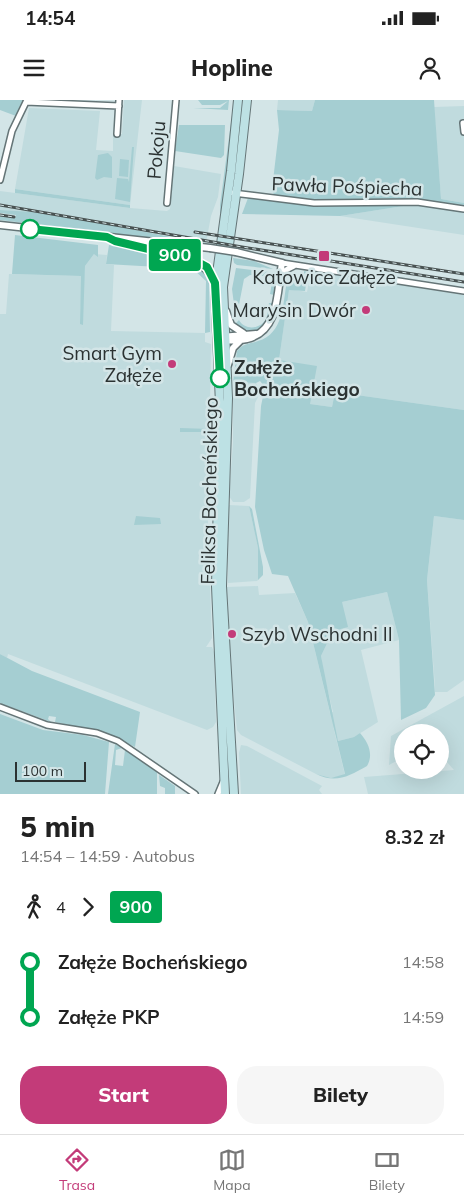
<!DOCTYPE html>
<html lang="pl">
<head>
<meta charset="utf-8">
<style>
	:root { --surface:#fff; --page:#f6f6f6; --text:#222; --muted:#767676; --line:#e0e0e0; --accent:#c33b79 }
	body { margin:0; font-family:Mulish,sans-serif; background:var(--page); color:var(--text); height:100vh; display:flex; flex-direction:column; font-size:19px; white-space:nowrap }
	* { box-sizing:border-box; margin:0 }
	p { font-size:16px; color:var(--muted) }
	.icon { flex:none; width:28px; height:28px; fill:none; stroke:currentColor; stroke-width:2; stroke-linecap:round; stroke-linejoin:round }
	.map { position:relative; height:694px; overflow:hidden }
	.side { display:flex; flex-direction:column; background:var(--surface); flex:1 }
	.side>* { flex:none }
	.badge { padding:0 10px; border-radius:4px; font-size:18px; line-height:32px }
	.buttons { position:absolute; left:394px; top:624px; display:grid; gap:10px }
	.buttons a { display:grid; place-items:center; width:55px; height:55px; border-radius:50%; background:var(--surface); box-shadow:0 5px 20px #0002; font-size:25px }
	.scale { position:absolute; left:15px; bottom:12px; width:71px; box-sizing:border-box; padding-left:5px; border:2px solid #2b3232; border-top:0; font-size:14px; line-height:18px; white-space:nowrap; color:#2b3232; -webkit-text-stroke:4px #d3e5e7; paint-order:stroke }
	.map>.badge { position:absolute; translate:-50% -50%; box-shadow:0 0 0 2px #fff }
	.legs { display:flex; align-items:center; gap:8px; height:55px; padding:0 20px; font-size:16px }
	.legs p { margin-inline-start:auto }
	.headline { display:flex; align-items:center; justify-content:space-between; height:85px; padding:0 20px }
	h1 { font-size:28px; font-weight:800; line-height:38px }
	.button { display:flex; gap:10px; margin-top:auto; padding:10px 20px }
	.button a { flex:1; height:58px; border-radius:20px; background:var(--accent); color:#fff; font-size:20px; font-weight:800; line-height:58px; text-align:center }
	.button a+a { background:var(--page); color:var(--text) }
	ul { padding:0 20px; list-style:none }
	li { display:flex; align-items:center; gap:18px; height:55px; font-size:19px }
	li i { display:grid; place-items:center; width:8px; height:100%; margin:0 6px; background:currentColor }
	li i::after { content:''; width:12px; height:12px; margin:-6px; border:4px solid; border-radius:50%; background:var(--surface) }
	li p { margin-inline-start:auto }
	li:first-child i { background:linear-gradient(#0000 50%,currentColor 0) }
	li:last-child i { background:linear-gradient(currentColor 50%,#0000 0) }
	.status { display:flex; justify-content:space-between; align-items:center; height:35px; padding:0 25px; background:var(--surface); direction:ltr }
	.status svg { height:14px; fill:currentColor }
	header { display:flex; justify-content:space-between; align-items:center; height:65px; padding:0 20px; background:var(--surface); font-size:22px; font-weight:800 }
	.menu { display:flex; justify-content:space-around; align-items:center; height:70px; border-top:1px solid var(--line); background:var(--surface); font-size:14px; color:var(--muted) }
	.menu a { display:grid; justify-items:center; gap:2px }
	.menu .current { color:var(--accent) }
	.map>svg:first-child { display:block }
	.built { fill:#c0dbde }
	.green { fill:#a5ced2 }
	.lines { fill:none; stroke-linecap:round; stroke-linejoin:round }
	.minor-casing { stroke:#657577; stroke-width:8 }
	.tertiary-casing { stroke:#657577; stroke-width:9 }
	.secondary-casing { stroke:#657577; stroke-width:10 }
	.minor { stroke:#fff; stroke-width:5 }
	.tertiary { stroke:#fff; stroke-width:6 }
	.secondary { stroke:#bde1e4; stroke-width:8 }
	.rail-casing { stroke:#495252; stroke-width:3 }
	.rail { stroke:#d3e5e7; stroke-width:1; stroke-dasharray:4; stroke-linecap:butt }
	.tertiary-bridge-casing { stroke:#657577; stroke-width:9; stroke-linecap:butt }
	.tertiary-bridge { stroke:#fff; stroke-width:6 }
	.line-1-casing { stroke:#fff; stroke-width:11 }
	.line-1 { stroke:#00a651; stroke-width:8 }
	.stop-1-dot { fill:#fff; stroke:#00a651; stroke-width:2.5 }
	.poi-dot { fill:#c33b79; stroke:#d3e5e7; stroke-width:2 }
	.labels { text-anchor:middle; dominant-baseline:central; stroke-width:5; stroke-linejoin:round; paint-order:stroke }
	.street-label { font-size:19px; fill:#2b3232; stroke:#d3e5e7 }
	.poi-label { font-size:19px; fill:#2b3232; stroke:#d3e5e7; text-anchor:end }
	.stop-label { font-size:19px; font-weight:bold; fill:#2b3232; stroke:#d3e5e7; text-anchor:start }
</style>
</head>
<body>
<div class="status"><b>14:54</b><svg viewBox="0 0 49 12"><path d="M0 12V9h3v3zM5 12V6h3v6zM10 12V3h3v9zM15 12V0h3v12zM26 1h20v11H26zM47 4h2v5h-2z"/></svg></div>
<header><svg class="icon" aria-label="menu" viewBox="0 0 24 24"><path d="M4 6h16M4 12h16M4 18h16"/></svg>Hopline<svg class="icon" aria-label="person" viewBox="0 0 24 24"><circle cx="12" cy="8" r="4"/><path d="M4 21q1-7 8-7t8 7"/></svg></header>
<div class="map">
<svg width="464" height="694" viewBox="0 0 464 694">
	<rect width="100%" height="100%" fill="#d3e5e7"/>
	<path class="built" d="M124 0H142L130 105 15 89 29 8 100 11 96 50 113 51V33L122 34Z
		M278 0H315L312 11 277 10Z
		M464 6V103L441 99 434 7Z
		M174 66 221 74 218 97 211 116 206 143 73 118 0 110V91L130 108 167 111 170 109Z
		M416 104 464 111V135L340 116Z
		M94 154 107 155 106 164 114 165 111 231 205 233V242L211 244 208 426H211L209 459 212 538 206 547H212L214 552 216 622 213 627 207 630 8 554 7 558 0 554V214H6L9 174 82 176 80 224 85 166Z
		M311 171 464 195V310L335 292 332 307 310 304 279 260 289 189 307 192Z
		M233 282 256 283 261 291 255 303 250 398 244 402H233L229 396 233 343Z
		M228 405 249 406 258 448V480L257 481 228 483Z
		M434 416 464 420V580L447 592H435V587L427 480Z
		M258 486 259 495 295 493 308 522 330 613 333 612 323 571 321 556 333 531 342 502 387 492 399 540 361 550 378 622 354 637 338 641 333 626 345 675 331 678 316 674 241 635 237 630 228 545 226 487Z
		M464 596V694H368L364 677 454 670 440 654V632H402V658L389 665 391 636Z
		M241 645 247 646 322 686 319 690 322 694H241L239 653Z"/>
	<path class="green" d="M0 0H25L16 16 0 10Z
		M198 0H229L228 10 193 8H220L228 1 220 5H202Z
		M234 0H236L222 113H220V105Z
		M315 0H434L441 99 464 103V106L418 99 313 100 274 95 272 89 279 30 277 10 312 11Z
		M179 25H225L224 55 221 58 175 51Z
		M132 47H134L130 102 115 99 117 78 128 79 129 82Z
		M108 53 112 57V78L104 77 97 80 95 78 98 55Z
		M120 59 129 60 128 77 119 76Z
		M15 89 130 105V108L15 93Z
		M248 98 314 105 416 104 340 116 242 114Z
		M0 110 33 112 91 121 211 145 0 120V116L15 118 16 115 0 113Z
		M15 135 98 145V157L94 154 85 166 83 225 80 224 81 176 12 174Z
		M109 145 127 148 204 170 209 182 210 232 205 233 206 181 193 169 106 164Z
		M233 158 254 161 273 169 237 165 234 163Z
		M236 168 277 173 274 195 270 194 273 177 250 175 244 179 236 220 232 189Z
		M304 171 308 172 305 191 289 190 279 260 317 266 310 304 332 307 335 292 464 310V420L434 416 427 480 435 595 426 608 401 620 399 540 387 492 342 502 348 527 333 531 321 556 338 641 354 637 360 633C368 642 374 654 367 666 349 676 336 684 316 674L331 678 345 674 308 522 288 476 272 474 264 450 255 407 261 306 265 287 260 281 256 283 233 282 237 251C243 243 250 244 258 241 284 234 283 202 287 180L304 181Z
		M269 203H273C268 227 257 239 234 225L239 220C244 230 260 230 266 219 268 215 268 208 269 203Z
		M212 297H216L212 360 210 362 208 334 202 332H180V328L211 329Z
		M249 406 252 409 263 467V475L258 480V448Z
		M136 416 160 418 161 424 134 425Z
		M0 554 32 571 140 612 135 647 106 633 55 622 56 617 49 616 48 619 51 622 0 603Z
		M0 614 43 630 83 635 109 642 105 694H0Z
		M115 644 122 648 116 650 115 665 123 666 125 650 157 672V694H108Z
		M159 675 175 686V694H165V688L160 686Z"/>
	<g class="lines">
		<defs>
			<path id="minor" d="M26 2 119 6
				M463 23 464 32
				M117 34 119 0
				M0 80 12 31 27 0
				M233 93 314 103 417 102 464 109
				M167 103 176 0
				M282 163 464 191
				M281 178 286 170 294 166
				M0 607 47 625 97 633 118 641 195 694
				M218 694 223 682"/>
			<path id="tertiary" d="M0 125 210 148
				M226 211 231 225 243 233
				M221 237 256 234
				M217 238C227 242 237 241 247 239 280 231 277 191 282 163L236 152
				M228 265 233 248 241 240"/>
			<path id="secondary" d="M107 137C136 152 202 146 214 181
				M225 694 216 486 220 304 215 188 231 71 238 0
				M234 694 222 486 228 298 223 187 239 74 247 0"/>
		</defs>
		<use href="#minor" class="minor-casing"/>
		<use href="#tertiary" class="tertiary-casing"/>
		<use href="#secondary" class="secondary-casing"/>
		<use href="#minor" class="minor"/>
		<use href="#tertiary" class="tertiary"/>
		<use href="#secondary" class="secondary"/>
		<defs>
			<path id="rail" d="M0 105 242 147 464 182
				M0 115 14 117
				M195 132 464 174"/>
		</defs>
		<use href="#rail" class="rail-casing"/>
		<use href="#rail" class="rail"/>
		<defs>
			<path id="tertiary-bridge" d="M210 148 236 152"/>
		</defs>
		<use href="#tertiary-bridge" class="tertiary-bridge-casing"/>
		<use href="#tertiary-bridge" class="tertiary-bridge"/>
	</g>
	<g class="lines">
		<defs>
			<path id="line-1" d="M30 129 107 137 115 141 194 160 207 167 215 183 220 278"/>
		</defs>
		<use href="#line-1" class="line-1-casing"/>
		<use href="#line-1" class="line-1"/>
	</g>
	<g class="stop-1-dot">
		<circle cx="30" cy="129" r="9"/>
		<circle cx="220" cy="278" r="9"/>
	</g>
	<g class="poi-dot">
		<rect x="318" y="150" width="12" height="12" rx="2.5"/>
		<circle cx="366" cy="210" r="5"/>
		<circle cx="172" cy="264" r="5"/>
		<circle cx="232" cy="534" r="5"/>
	</g>
	<g class="labels">
		<g class="street-label">
			<text transform="translate(156 50) rotate(-85)">Pokoju</text>
			<text transform="translate(347 86) rotate(2)">Pawła Pośpiecha</text>
			<text transform="translate(209 391) rotate(-89)">Feliksa Bocheńskiego</text>
		</g>
		<g class="poi-label">
			<text x="324" y="177" text-anchor="middle">Katowice Załęże</text>
			<text x="356" y="210">Marysin Dwór</text>
			<text x="162" y="253">Smart Gym<tspan x="162" dy="22">Załęże</tspan></text>
			<text x="242" y="534" text-anchor="start">Szyb Wschodni II</text>
		</g>
		<g class="stop-label">
			<text x="234" y="267">Załęże<tspan x="234" dy="22">Bocheńskiego</tspan></text>
		</g>
	</g>
</svg>
<div class="buttons">
<a><svg class="icon" aria-label="locate" viewBox="0 0 24 24"><circle cx="12" cy="12" r="6"/><path d="M12 2v4M12 18v4M2 12h4M18 12h4"/></svg></a>
</div>
<div class="scale">100 m</div>
<b class="badge" style="left:175px;top:155px;background:#00a651;color:#fff">900</b>
</div>
<section class="side">
<div class="headline"><div><h1>5 min</h1><p>14:54 – 14:59 · Autobus</p></div><b>8.32 zł</b></div>
<div class="legs"><svg class="icon" aria-label="walk" viewBox="0 0 24 24"><circle cx="13" cy="4" r="2"/><path d="M13 8l-2 6 4 7M11 14l-3 7M7 12l3-4h3l4 4"/></svg>4<svg class="icon" aria-label="forward" viewBox="0 0 24 24"><path d="M9 5l7 7-7 7"/></svg><b class="badge" style="background:#00a651;color:#fff">900</b></div>
<ul>
<li><i style="color:#00a651"></i><b>Załęże Bocheńskiego</b><p>14:58</p></li>
<li><i style="color:#00a651"></i><b>Załęże PKP</b><p>14:59</p></li>
</ul>
<div class="button"><a>Start</a><a>Bilety</a></div>
</section>
<nav class="menu">
<a class="current"><svg class="icon" aria-label="directions" viewBox="0 0 24 24"><path d="M12 3l9 9-9 9-9-9zM9 14v-3h6M13 9l2 2-2 2"/></svg>Trasa</a>
<a><svg class="icon" aria-label="map" viewBox="0 0 24 24"><path d="M3 6l6-2 6 2 6-2v14l-6 2-6-2-6 2zM9 4v14M15 6v14"/></svg>Mapa</a>
<a><svg class="icon" aria-label="tickets" viewBox="0 0 24 24"><path d="M3 7h18v10H3zM15 7v10"/></svg>Bilety</a>
</nav>
</body>
</html>
